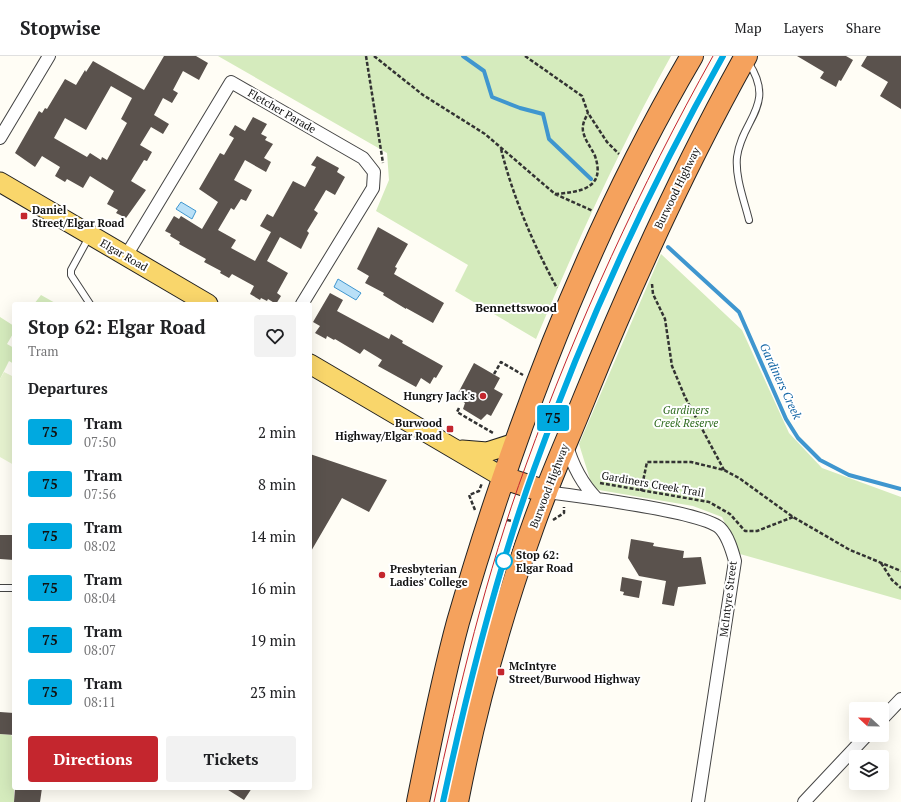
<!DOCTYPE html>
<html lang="en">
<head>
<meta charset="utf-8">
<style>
	:root { --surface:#fff; --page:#f2f2f2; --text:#202124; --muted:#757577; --line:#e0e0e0; --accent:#c4262e }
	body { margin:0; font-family:"PT Serif",serif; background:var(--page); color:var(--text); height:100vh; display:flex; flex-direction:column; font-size:15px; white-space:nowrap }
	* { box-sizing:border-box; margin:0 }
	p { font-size:13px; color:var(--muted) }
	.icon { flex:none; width:22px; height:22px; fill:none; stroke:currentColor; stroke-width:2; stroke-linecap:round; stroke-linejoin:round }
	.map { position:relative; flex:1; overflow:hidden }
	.sheet { position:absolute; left:12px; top:246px; width:300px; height:488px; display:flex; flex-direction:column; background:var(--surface); border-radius:4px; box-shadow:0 4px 16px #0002 }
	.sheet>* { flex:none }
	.badge { padding:0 8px; border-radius:3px; font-size:14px; line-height:26px }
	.needle { width:26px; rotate:292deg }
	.tools { position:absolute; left:849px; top:646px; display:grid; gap:8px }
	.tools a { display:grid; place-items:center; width:40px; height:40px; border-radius:4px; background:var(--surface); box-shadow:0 4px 16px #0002; font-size:20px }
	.map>.badge { position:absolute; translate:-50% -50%; box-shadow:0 0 0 2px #fff }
	h2 { padding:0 16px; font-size:15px; line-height:36px }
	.round { display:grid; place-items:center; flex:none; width:42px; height:42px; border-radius:4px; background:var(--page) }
	.overview { display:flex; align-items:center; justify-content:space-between; height:68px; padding:0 16px }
	h1 { font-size:19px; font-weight:800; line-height:30px }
	.action { display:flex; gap:8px; margin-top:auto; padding:8px 16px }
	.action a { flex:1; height:46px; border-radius:4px; background:var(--accent); color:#fff; font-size:16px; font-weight:800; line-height:46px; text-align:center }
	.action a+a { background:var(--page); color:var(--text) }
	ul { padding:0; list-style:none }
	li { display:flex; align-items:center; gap:12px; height:52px; padding:0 16px }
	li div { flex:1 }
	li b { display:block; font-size:15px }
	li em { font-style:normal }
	li .badge { min-width:44px; font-weight:700; text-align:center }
	header { display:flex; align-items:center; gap:24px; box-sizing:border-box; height:56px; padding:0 20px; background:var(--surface); border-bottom:1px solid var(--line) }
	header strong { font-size:19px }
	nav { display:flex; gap:22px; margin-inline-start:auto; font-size:14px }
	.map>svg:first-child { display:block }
	.green { fill:#d5ebbd }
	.pitch { fill:#e6f2cf }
	.water { fill:#b9e0f7; stroke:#3f96cf }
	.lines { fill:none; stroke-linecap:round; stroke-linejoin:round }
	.stream { stroke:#3f96cf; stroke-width:4 }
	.building { fill:#5a524d; fill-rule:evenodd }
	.lane-casing { stroke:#444; stroke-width:8 }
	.street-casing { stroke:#444; stroke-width:14 }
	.primary-casing { stroke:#222; stroke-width:21 }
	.highway-casing { stroke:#222; stroke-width:24 }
	.path { stroke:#333; stroke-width:2.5; stroke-dasharray:4 2; stroke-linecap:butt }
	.lane { stroke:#fff; stroke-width:6 }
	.street { stroke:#fff; stroke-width:12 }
	.primary { stroke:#f9d66b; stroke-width:19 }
	.highway { stroke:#f5a25d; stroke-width:22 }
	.tram { stroke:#c4262e; stroke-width:1 }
	.line-casing { stroke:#fff; stroke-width:9 }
	.line { stroke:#00a9e0; stroke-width:6 }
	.poi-dot { fill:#c4262e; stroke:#fff; stroke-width:1.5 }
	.stop-dot { fill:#fff; stroke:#00a9e0; stroke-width:2 }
	.labels { text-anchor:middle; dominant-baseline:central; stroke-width:4; stroke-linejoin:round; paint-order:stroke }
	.street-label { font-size:11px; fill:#111; stroke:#fff }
	.poi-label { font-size:11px; font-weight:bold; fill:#111; stroke:#fff; text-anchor:start }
	.park-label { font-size:11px; font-style:italic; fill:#2f6b1f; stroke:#fff }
	.stop-label { font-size:11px; font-weight:bold; fill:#111; stroke:#fff; text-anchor:start }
	.neighbourhood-label { font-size:12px; font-weight:bold; fill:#111; stroke:#fff }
	.water-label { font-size:12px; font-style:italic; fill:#1768a6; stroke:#fff }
</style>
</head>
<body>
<header>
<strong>Stopwise</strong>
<nav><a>Map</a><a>Layers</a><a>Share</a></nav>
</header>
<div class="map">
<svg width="901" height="746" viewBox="0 0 901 746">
	<rect width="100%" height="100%" fill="#fffdf5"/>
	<path class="green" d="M218 0H671C620 91 577 186 536 283L455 235 468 209 376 155 389 124 387 97Z
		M661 198 742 274 789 377 822 412 901 441V544L740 498 722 461 693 450 593 433 579 388Z
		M41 239 57 248H34Z
		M0 261 14 270V276L7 288 14 292V308L9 305 0 323Z
		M0 678 11 679 14 684V746H0Z"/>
	<path class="pitch" d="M4 316 14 321V409L0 401V323Z"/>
	<path class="water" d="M181 146 196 155 192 163 176 153Z
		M338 223 361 237 356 244 334 231Z"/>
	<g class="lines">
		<path class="stream" d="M463 0 484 15 492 41 520 52 543 58 549 83 591 123
			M668 191 739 256 786 363 798 382 820 404 849 419 901 433"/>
	</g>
	<path class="building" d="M164 0H196L208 7 199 24 183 15 173 34 178 37 172 47 163 42 154 59 169 68 163 78 151 71 140 89 152 96 147 105 144 104 131 125 146 134 126 162 116 157 118 154 107 148 114 135 90 120 83 132 67 123 65 126 55 120 60 111 42 100 35 111 15 97 39 55 42 57 45 52 47 53 65 23 76 29 85 14 86 16 93 5 144 34ZM111 30 132 42 121 63 127 67 107 104 102 101 101 104 90 97 87 101 54 82 65 62 86 74Z
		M797 0H846L853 4 841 25 839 24 836 31 820 22 824 16Z
		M867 0H901V53L880 40 888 26 861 10Z
		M253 61 267 68 261 78 267 81 265 84 273 88 264 102 271 106 266 116 245 104 234 124 252 134 246 145 241 143 234 154 231 152 218 174 236 184 231 192 255 205 271 176 260 170 267 158 273 161 293 125 305 131 316 111 311 109 317 100 339 112 337 116 345 121 335 139 326 134 314 154 318 157 307 175 309 177 301 193 280 181 267 205 288 217 277 237 281 240 276 248 268 243 267 245 261 242 260 244 250 238 254 230 232 218 229 222 220 217 221 215 204 206 206 203 179 188 180 186 170 180 171 178 165 175 174 160 179 163 181 160 202 173 218 146 199 133 220 97 224 99 234 82 229 79 235 69 245 75Z
		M378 171 408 188 395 211 397 212 394 218 444 247 433 267 406 252V253L383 239 384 237 365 227 369 220 357 213Z
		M330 237 343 244 337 255 389 283 391 278 403 285 402 287 443 310 436 322 434 321 430 328 421 322 416 331 378 310 382 304 364 293 360 298 335 283 334 284 327 280 326 283 315 277 320 270 313 266Z
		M474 307 500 322 494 333 503 338 491 360 487 358 481 364 463 353 465 347 456 341Z
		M310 398 387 424 369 456 342 442 310 497Z
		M0 479H14V504L0 503Z
		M631 483 654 487 653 490 684 495 683 502 701 501 706 528 678 531 674 550 662 548 666 525 639 520 628 502Z
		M622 521 642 525 639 542 623 539 624 536 620 535Z
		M0 656 14 657V679L0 678Z
		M15 732H42L40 746H14Z
		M225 732H252L244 744Z"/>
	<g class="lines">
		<defs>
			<path id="lane" d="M748 6C777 49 742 63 737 101 735 121 744 144 749 164
				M89 181 71 214V219L90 248
				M0 532H14"/>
			<path id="street" d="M0 82 49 0
				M126 200 231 26 363 102 374 116 373 132 302 248
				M566 387C572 408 581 427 597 443
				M546 436C576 440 701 455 720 472 728 480 732 494 735 505L698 746
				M882 663 901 643
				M804 746 867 679"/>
			<path id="primary" d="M0 126 208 248
				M310 308 504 422
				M462 394 487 396 515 387"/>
			<path id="highway" d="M504 422 546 436
				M418 746C430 686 442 625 458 566 471 521 485 476 500 432 550 283 612 136 692 0
				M457 746C475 653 501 559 533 470 548 427 567 385 584 343 632 225 684 111 746 0"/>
		</defs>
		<use href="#lane" class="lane-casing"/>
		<use href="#street" class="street-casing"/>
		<use href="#primary" class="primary-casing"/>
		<use href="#highway" class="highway-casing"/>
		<path class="path" d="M366 0 383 107
			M374 0 423 39 485 78 555 138 593 155
			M525 0 582 40 588 57 607 86 619 98
			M501 93C513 141 533 188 557 232
			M555 138C581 136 606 132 595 100 591 91 585 85 583 75 582 68 585 63 588 57
			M652 228 653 238 665 263 672 310 685 341 724 414
			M494 318 501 306 523 319
			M459 352 457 356 493 377
			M600 427 709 446 730 458 745 475H757L793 461
			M641 435 647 406H691L724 414 739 422 793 461 850 494 901 515
			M475 454 469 439 479 435 482 427
			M507 464 517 466
			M553 464 564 457V451
			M881 507 892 524 901 532"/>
		<use href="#lane" class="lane"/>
		<use href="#street" class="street"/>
		<use href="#primary" class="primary"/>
		<use href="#highway" class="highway"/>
		<path class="tram" d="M434 746C459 632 486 518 526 409 577 268 640 131 713 0
			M443 746C467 633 495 521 534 413 584 270 649 132 723 0"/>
	</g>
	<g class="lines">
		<defs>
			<path id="line" d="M443 746C467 634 495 521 534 413 585 270 649 132 723 0"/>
		</defs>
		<use href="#line" class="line-casing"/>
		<use href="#line" class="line"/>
	</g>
	<g class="poi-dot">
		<rect x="20" y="156" width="8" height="8" rx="2"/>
		<circle cx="483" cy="340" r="4"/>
		<rect x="446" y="369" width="8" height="8" rx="2"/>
		<circle cx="382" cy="519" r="4"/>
		<rect x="497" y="612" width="8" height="8" rx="2"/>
	</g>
	<circle class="stop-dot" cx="504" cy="505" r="8"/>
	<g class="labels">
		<g class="street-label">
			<text transform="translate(282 55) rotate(30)">Fletcher Parade</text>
			<text transform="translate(677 132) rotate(-64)">Burwood Highway</text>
			<text transform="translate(124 199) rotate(30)">Elgar Road</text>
			<text transform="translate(653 428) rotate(10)">Gardiners Creek Trail</text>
			<text transform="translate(549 430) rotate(-69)">Burwood Highway</text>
			<text transform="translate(728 543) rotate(-83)">McIntyre Street</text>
		</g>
		<g class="poi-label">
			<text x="32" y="154">Daniel<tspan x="32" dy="13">Street/Elgar Road</tspan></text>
			<text x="475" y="340" text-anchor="end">Hungry Jack's</text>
			<text x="442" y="367" text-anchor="end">Burwood<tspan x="442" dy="13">Highway/Elgar Road</tspan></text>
			<text x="390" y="513">Presbyterian<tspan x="390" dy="13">Ladies' College</tspan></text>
			<text x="509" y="610">McIntyre<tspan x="509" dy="13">Street/Burwood Highway</tspan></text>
		</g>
		<g class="park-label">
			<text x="686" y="354">Gardiners<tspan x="686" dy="13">Creek Reserve</tspan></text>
		</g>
		<g class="stop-label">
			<text x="516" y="499">Stop 62:<tspan x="516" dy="13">Elgar Road</tspan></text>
		</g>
		<g class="neighbourhood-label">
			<text x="516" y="251">Bennettswood</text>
		</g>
		<g class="water-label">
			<text transform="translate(781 325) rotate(65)">Gardiners Creek</text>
		</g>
	</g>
</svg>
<div class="tools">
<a><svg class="needle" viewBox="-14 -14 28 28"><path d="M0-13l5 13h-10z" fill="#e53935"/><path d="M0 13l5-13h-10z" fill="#757577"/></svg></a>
<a><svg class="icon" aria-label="layers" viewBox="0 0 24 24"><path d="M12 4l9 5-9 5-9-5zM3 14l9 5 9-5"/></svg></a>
</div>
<b class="badge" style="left:553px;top:362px;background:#00a9e0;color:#111">75</b>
<section class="sheet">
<div class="overview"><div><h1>Stop 62: Elgar Road</h1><p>Tram</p></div><a class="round"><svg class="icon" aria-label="heart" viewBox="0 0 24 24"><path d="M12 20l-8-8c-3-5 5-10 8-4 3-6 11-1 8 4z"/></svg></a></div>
<h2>Departures</h2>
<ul>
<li><span class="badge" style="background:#00a9e0;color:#111">75</span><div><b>Tram</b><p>07:50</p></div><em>2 min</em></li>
<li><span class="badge" style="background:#00a9e0;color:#111">75</span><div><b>Tram</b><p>07:56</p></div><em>8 min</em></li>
<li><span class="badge" style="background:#00a9e0;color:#111">75</span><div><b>Tram</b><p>08:02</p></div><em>14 min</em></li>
<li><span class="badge" style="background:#00a9e0;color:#111">75</span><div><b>Tram</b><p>08:04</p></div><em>16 min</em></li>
<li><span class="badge" style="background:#00a9e0;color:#111">75</span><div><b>Tram</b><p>08:07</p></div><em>19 min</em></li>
<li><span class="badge" style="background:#00a9e0;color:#111">75</span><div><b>Tram</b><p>08:11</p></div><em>23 min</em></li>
</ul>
<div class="action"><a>Directions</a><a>Tickets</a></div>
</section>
</div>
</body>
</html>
